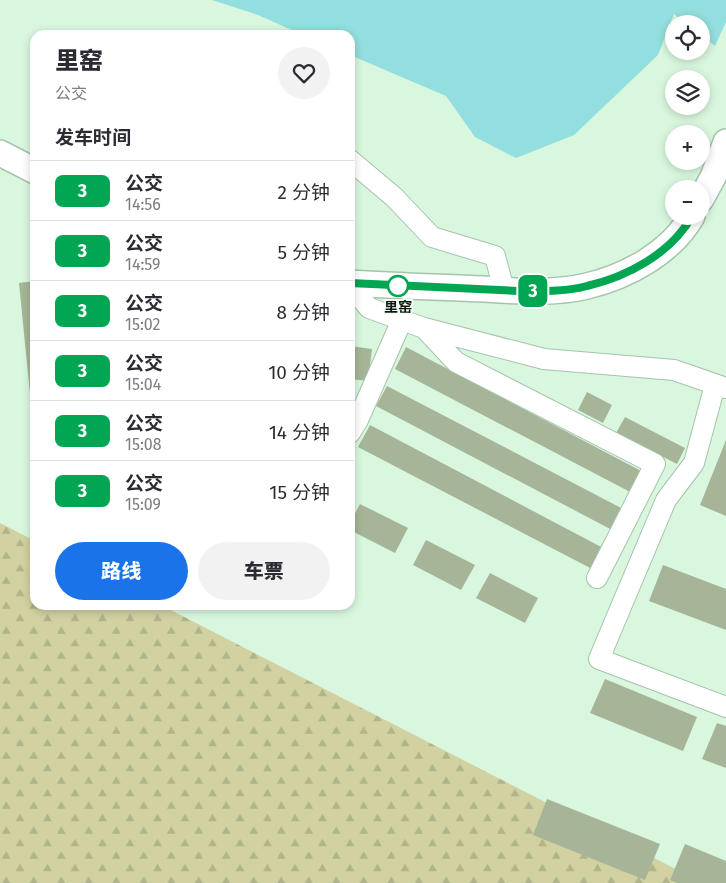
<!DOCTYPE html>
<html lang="zh">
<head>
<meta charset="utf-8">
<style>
	:root { --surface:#fff; --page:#f2f2f3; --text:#2b2b33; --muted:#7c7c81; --line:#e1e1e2; --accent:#1a73e8 }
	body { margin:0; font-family:"Fira Sans","Noto Sans SC",sans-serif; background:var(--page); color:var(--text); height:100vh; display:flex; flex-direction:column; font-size:19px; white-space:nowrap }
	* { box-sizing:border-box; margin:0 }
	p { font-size:16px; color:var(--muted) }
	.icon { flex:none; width:28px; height:28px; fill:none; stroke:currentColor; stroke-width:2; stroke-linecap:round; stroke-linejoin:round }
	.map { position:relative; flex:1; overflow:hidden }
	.sheet { position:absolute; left:30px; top:30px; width:325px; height:580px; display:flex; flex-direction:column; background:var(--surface); border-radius:15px; box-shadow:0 2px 8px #0003 }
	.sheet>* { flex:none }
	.badge { padding:0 10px; border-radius:8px; font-size:18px; line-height:32px }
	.tools { position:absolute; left:665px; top:15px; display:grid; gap:10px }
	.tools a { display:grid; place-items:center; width:45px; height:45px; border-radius:50%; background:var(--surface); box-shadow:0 2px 8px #0003; font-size:25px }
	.map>.badge { position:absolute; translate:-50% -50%; box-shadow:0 0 0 2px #fff }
	h2 { padding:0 25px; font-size:19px; line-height:45px }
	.round { display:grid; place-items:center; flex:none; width:52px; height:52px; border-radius:26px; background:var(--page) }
	.overview { display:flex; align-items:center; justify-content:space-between; height:85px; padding:0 25px }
	h1 { font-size:24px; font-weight:800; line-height:38px }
	.cta { display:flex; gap:10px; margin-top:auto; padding:10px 25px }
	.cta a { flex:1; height:58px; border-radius:30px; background:var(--accent); color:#fff; font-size:20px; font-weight:800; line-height:58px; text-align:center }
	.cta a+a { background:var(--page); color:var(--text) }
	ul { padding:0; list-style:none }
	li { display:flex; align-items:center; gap:15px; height:60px; padding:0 25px; border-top:1px solid var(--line) }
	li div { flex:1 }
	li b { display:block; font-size:19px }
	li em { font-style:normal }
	li .badge { min-width:55px; font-weight:700; text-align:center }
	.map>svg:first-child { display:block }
	.forest { fill:url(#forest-firs) }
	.water { fill:#93dede }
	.building { fill:#a6b597 }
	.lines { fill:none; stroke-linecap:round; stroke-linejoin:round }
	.minor-casing { stroke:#a6c3ad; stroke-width:22 }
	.major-casing { stroke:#a6c3ad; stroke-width:28 }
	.minor { stroke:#fff; stroke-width:20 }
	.major { stroke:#fff; stroke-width:25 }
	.line-casing { stroke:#fff; stroke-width:11 }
	.line { stroke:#00a651; stroke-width:8 }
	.stop-dot { fill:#fff; stroke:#00a651; stroke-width:2.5 }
	.labels { text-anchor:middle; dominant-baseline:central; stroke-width:4; stroke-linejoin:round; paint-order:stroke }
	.stop-label { font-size:14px; font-weight:bold; fill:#0e1810; stroke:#f3fff5 }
</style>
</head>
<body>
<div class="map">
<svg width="726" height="883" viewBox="0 0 726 883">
	<defs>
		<pattern id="forest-firs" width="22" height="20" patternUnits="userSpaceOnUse" patternTransform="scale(1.25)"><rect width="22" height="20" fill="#d1d1a2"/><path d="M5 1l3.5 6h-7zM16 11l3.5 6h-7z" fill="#b2b38a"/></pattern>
	</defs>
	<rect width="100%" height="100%" fill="#d9f7df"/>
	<path class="forest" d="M0 523 35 541V605H161L703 883H0Z"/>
	<path class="water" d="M212 0H726V22L715 46 701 35V24H686L674 14 658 55 574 135 516 158 475 137 446 96 350 55V35H303L258 15Z"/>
	<path class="building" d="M35 281V404H31L19 283Z
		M350 346 372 349 368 381 350 379Z
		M406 347 643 472 632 493 395 369Z
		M387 386 625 510 614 531 376 406Z
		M587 392 612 405 603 423 578 410Z
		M625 417 685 448 677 464 616 433Z
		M370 425 605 549 594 570 358 447Z
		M726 440V516L700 505Z
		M360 504 408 528 395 553 350 530V523Z
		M426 540 475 565 461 590 413 565Z
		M663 565 726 589V630L649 601Z
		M490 573 538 598 525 623 476 598Z
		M605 679 697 717 683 751 590 713Z
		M717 723 726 726V768L702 759Z
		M547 799 660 844 645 880 533 835Z
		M685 844 726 861V883H677L670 880Z"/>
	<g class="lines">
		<defs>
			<path id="minor" d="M350 160 394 197 432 237 495 256 504 290
				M350 285 369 308 424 328 544 359 674 370 726 388
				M424 328 456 362 655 464 597 578
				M715 385 694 463 666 500 599 659 726 707
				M350 433 358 420 402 320"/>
			<path id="major" d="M0 153 35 171
				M701 199 713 177 726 142
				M350 283C395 286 439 287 484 289 516 291 555 294 587 286 626 277 671 253 692 216"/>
		</defs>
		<use href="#minor" class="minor-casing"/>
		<use href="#major" class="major-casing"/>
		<use href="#minor" class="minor"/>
		<use href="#major" class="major"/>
	</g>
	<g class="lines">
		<defs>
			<path id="line" d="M350 283 518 291C540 291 565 292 587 286 626 277 671 254 692 216"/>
		</defs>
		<use href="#line" class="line-casing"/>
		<use href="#line" class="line"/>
	</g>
	<circle class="stop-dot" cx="398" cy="286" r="10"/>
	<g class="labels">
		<g class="stop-label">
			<text x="398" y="307">里窑</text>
		</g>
	</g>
</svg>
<div class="tools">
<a><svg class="icon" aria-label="locate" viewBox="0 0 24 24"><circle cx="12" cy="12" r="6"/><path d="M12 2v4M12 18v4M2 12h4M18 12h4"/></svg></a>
<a><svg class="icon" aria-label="layers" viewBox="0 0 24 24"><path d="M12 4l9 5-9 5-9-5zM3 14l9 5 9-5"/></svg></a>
<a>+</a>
<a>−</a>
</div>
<b class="badge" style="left:533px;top:291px;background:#00a651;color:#fff">3</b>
<section class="sheet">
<div class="overview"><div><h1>里窑</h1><p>公交</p></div><a class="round"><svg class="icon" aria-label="heart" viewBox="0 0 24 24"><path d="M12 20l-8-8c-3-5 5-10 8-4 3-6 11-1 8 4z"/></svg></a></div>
<h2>发车时间</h2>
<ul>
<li><span class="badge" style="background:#00a651;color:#fff">3</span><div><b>公交</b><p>14:56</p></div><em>2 分钟</em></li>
<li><span class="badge" style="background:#00a651;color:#fff">3</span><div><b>公交</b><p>14:59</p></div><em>5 分钟</em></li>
<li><span class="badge" style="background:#00a651;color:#fff">3</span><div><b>公交</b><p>15:02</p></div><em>8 分钟</em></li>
<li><span class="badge" style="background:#00a651;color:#fff">3</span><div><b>公交</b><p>15:04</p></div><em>10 分钟</em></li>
<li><span class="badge" style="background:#00a651;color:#fff">3</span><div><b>公交</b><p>15:08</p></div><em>14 分钟</em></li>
<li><span class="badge" style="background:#00a651;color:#fff">3</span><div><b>公交</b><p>15:09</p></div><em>15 分钟</em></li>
</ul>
<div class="cta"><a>路线</a><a>车票</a></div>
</section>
</div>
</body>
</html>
